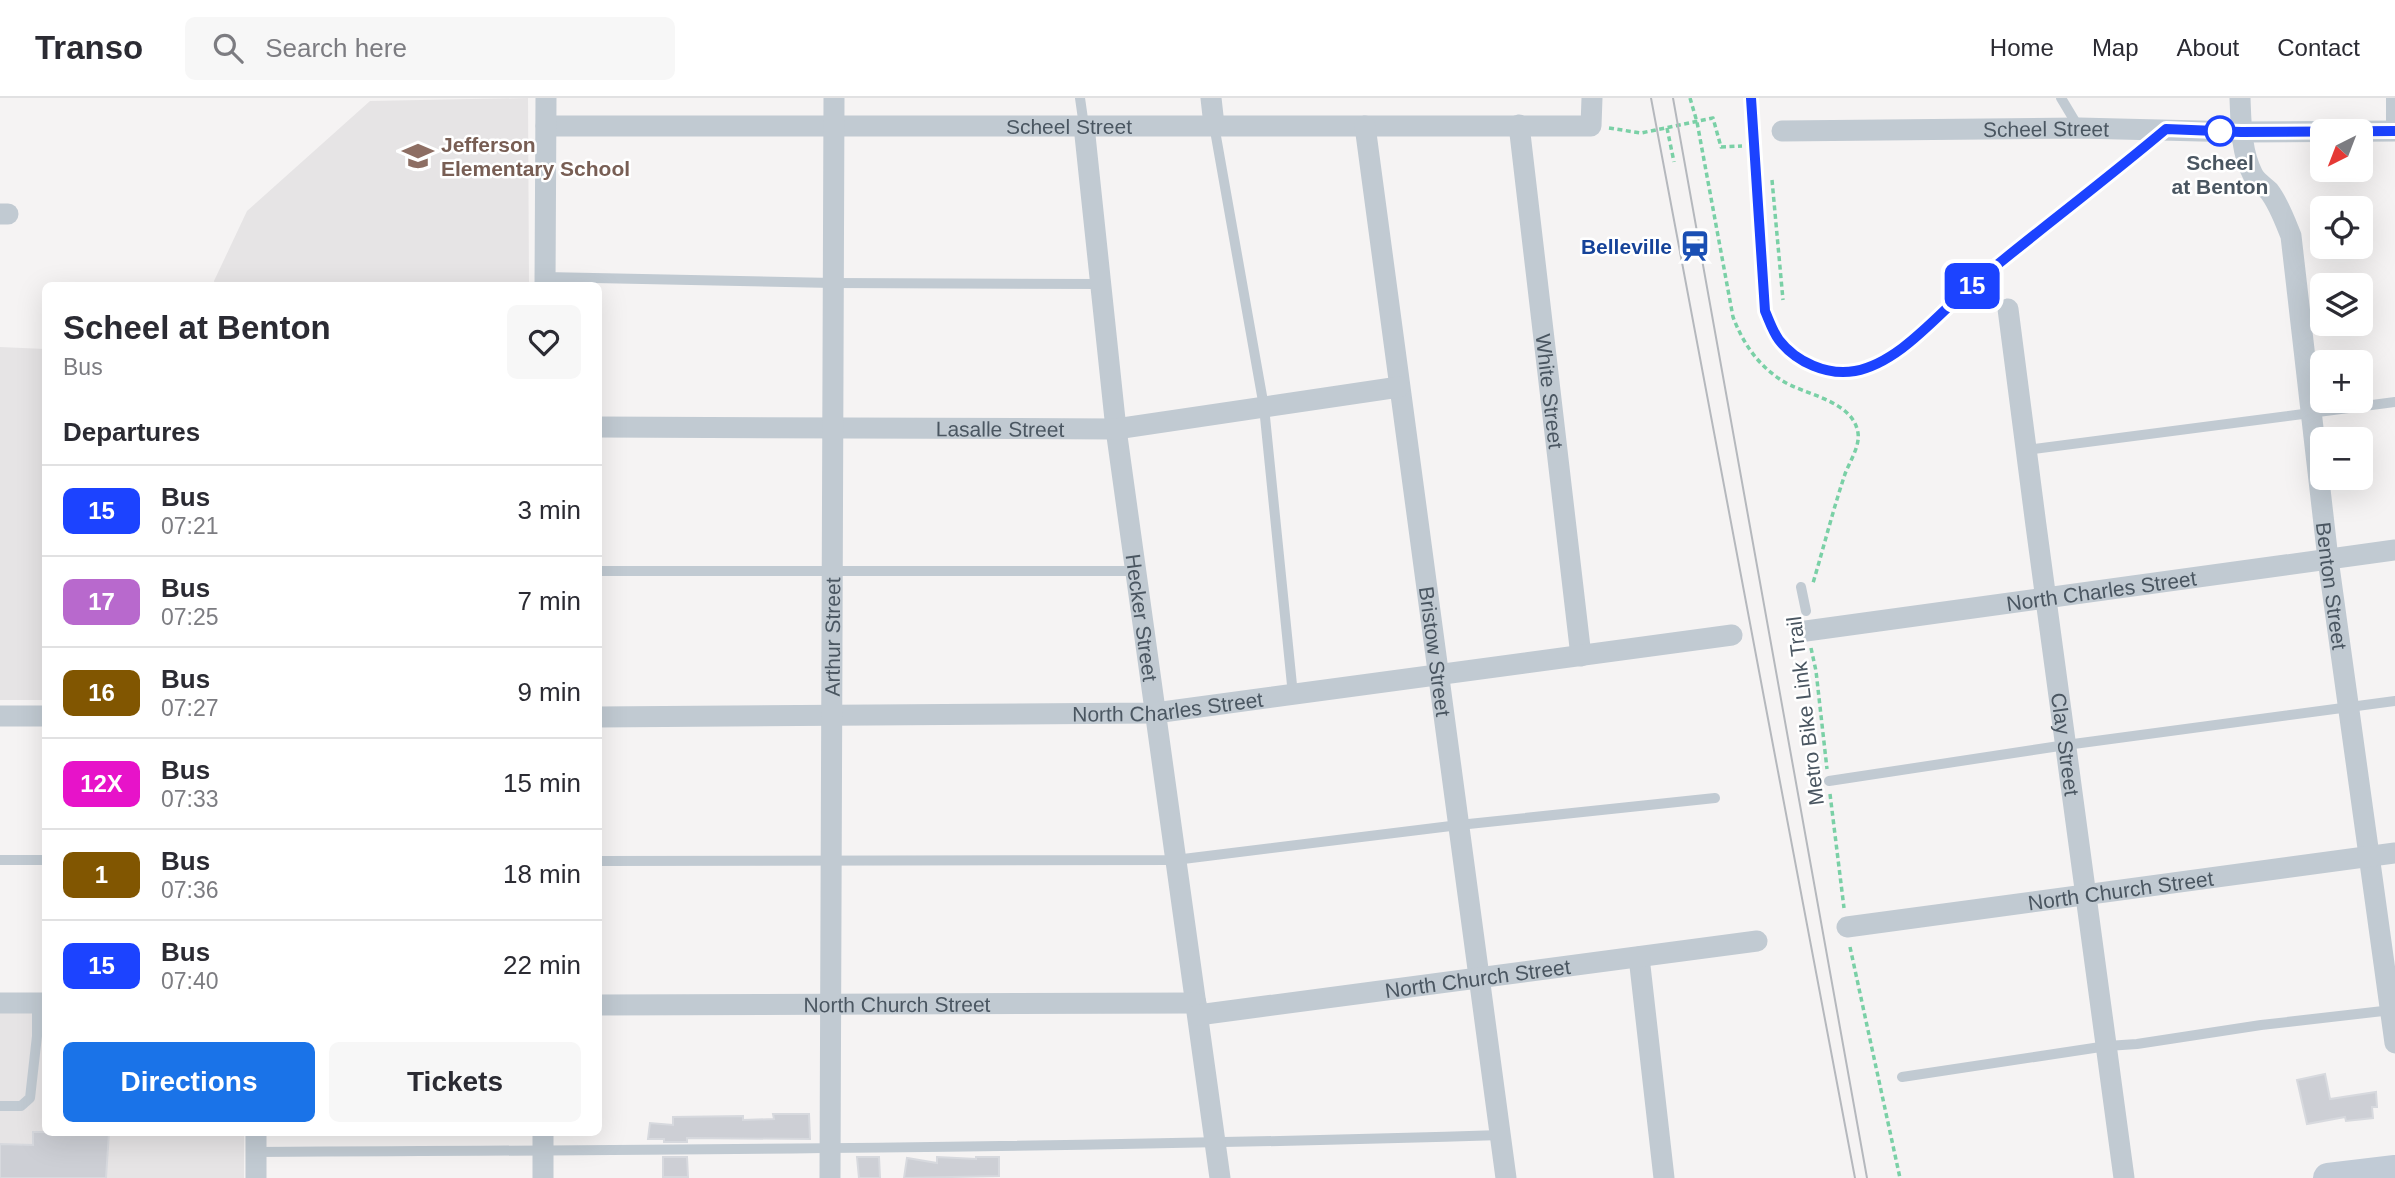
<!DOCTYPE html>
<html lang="en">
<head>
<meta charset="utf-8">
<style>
	:root { --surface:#fff; --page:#f7f7f7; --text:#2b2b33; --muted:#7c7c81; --line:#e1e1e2; --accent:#1a73e8 }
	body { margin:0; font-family:Arial,sans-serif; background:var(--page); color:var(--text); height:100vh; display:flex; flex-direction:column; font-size:26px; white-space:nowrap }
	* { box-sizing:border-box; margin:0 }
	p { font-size:23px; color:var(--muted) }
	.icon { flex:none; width:38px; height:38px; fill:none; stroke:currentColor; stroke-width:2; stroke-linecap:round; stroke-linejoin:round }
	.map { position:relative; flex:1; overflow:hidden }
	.side { position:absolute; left:42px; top:184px; width:560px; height:854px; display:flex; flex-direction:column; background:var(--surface); border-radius:10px; box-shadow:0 7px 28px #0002 }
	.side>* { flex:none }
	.badge { padding:0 14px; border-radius:10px; font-size:24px; line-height:46px }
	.needle { width:46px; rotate:222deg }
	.controls { position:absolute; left:2310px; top:21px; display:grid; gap:14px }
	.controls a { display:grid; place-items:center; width:63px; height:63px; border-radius:10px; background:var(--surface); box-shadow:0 7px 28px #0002; font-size:35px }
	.map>.badge { position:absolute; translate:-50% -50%; box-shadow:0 0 0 4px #fff }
	h2 { padding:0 21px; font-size:26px; line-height:63px }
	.round { display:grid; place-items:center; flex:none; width:74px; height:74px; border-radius:10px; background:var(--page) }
	.headline { display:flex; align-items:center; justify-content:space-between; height:119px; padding:0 21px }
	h1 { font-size:33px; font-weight:700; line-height:52px }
	.cta { display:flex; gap:14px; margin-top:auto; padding:14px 21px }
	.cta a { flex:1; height:80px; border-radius:10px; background:var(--accent); color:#fff; font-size:28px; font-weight:700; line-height:80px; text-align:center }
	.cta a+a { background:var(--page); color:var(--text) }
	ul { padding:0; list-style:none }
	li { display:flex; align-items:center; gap:21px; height:91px; padding:0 21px; border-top:2px solid var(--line) }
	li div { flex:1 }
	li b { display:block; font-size:26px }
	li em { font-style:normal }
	li .badge { min-width:77px; font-weight:700; text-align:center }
	header { display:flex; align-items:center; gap:42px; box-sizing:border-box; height:98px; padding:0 35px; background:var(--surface); border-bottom:2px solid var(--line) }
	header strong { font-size:33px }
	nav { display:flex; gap:38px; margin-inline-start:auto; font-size:24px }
	.search { width:490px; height:63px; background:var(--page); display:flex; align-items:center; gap:18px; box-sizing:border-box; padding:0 24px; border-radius:10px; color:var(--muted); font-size:26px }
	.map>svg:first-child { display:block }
	.education { fill:#e6e4e5 }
	.building { fill:#cdcfd5; stroke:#d7d9de; stroke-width:2 }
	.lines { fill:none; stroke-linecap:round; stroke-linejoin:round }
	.path { stroke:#7ad0a6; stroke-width:3.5; stroke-dasharray:5 3.5; stroke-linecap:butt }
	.service { stroke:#c1cad2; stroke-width:10 }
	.minor { stroke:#c1cad2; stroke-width:21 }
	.secondary { stroke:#c1cbd6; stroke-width:30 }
	.tram { stroke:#b5b8bd; stroke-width:2 }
	.line-casing { stroke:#fff; stroke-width:16 }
	.line { stroke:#1c43ff; stroke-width:10 }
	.stop-dot { fill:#fff; stroke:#1c43ff; stroke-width:3.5 }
	.labels { text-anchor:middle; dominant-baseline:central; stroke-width:5; stroke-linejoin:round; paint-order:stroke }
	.street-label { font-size:21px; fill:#4a5661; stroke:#fff }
	.education-label { font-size:21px; font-weight:bold; fill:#785e54; stroke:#fff; text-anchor:start }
	.stop-label { font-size:21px; font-weight:bold; fill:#4a5661; stroke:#fff }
	.transit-label { font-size:21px; font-weight:bold; fill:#164399; stroke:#fff; text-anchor:end }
</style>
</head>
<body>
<header>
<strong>Transo</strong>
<div class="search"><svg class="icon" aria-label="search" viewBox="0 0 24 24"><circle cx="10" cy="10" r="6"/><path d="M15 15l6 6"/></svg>Search here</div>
<nav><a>Home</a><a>Map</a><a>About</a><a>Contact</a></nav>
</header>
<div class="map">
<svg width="2395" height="1080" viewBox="0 0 2395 1080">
	<rect width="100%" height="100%" fill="#f5f3f3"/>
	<path class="education" d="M528 0 529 187H215L214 183 247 113 370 3Z
		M0 249 45 251V602H0Z
		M0 914 45 915 46 1034H244V1080H0Z"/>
	<path class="building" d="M2325 976 2330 1001 2376 994 2377 1009H2372L2373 1020 2346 1023 2345 1019 2307 1026 2297 982Z
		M773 1016H809L810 1041 687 1040V1044H664V1041H648L650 1025 673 1027V1019L743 1018V1022L774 1021Z
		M33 1034H109L106 1080H0V1046L33 1047Z
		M663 1059H687L688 1079H663Z
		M857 1059H879L880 1080H859Z
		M937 1059 976 1061V1059H999V1078L904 1080 907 1060 937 1065Z"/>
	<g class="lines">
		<path class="path" d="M1690 0 1697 24 1733 219C1743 245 1757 266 1781 282 1804 297 1853 302 1858 335 1860 348 1850 363 1845 376 1833 412 1824 448 1813 485
			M1609 30 1641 35 1713 20 1721 49 1742 48
			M1667 30 1674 64
			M1772 82 1783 202
			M1811 550 1816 573 1827 671
			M1830 696 1844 810
			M1850 849 1900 1080"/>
		<path class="service" d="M1080 0 1084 28
			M1751 0 1765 213C1769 222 1773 234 1779 242 1796 264 1827 277 1855 273 1899 265 1937 217 1970 189 2033 136 2099 88 2162 35
			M2061 0 2079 30
			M2391 0V33
			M1214 27 1264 309 1293 597
			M545 179 833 185 1101 186
			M2026 352 2395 304
			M598 473H1136
			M1801 489 1806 513
			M1829 683 2066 647 2395 603
			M0 762H46
			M598 763 1175 762 1459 727 1715 700
			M1902 979 2107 948 2137 946 2261 927 2392 912
			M0 1008H21L30 1000 37 938V905
			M256 1054C671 1052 1086 1050 1501 1037"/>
		<g class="minor">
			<path d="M1211 0 1214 27"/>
			<path id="s1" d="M2240 0C2241 26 2241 54 2253 77 2257 84 2264 88 2269 93 2279 106 2285 123 2291 138L2328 461 2395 945"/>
			<path id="s2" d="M1519 27 1581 558"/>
			<path id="s3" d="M546 28H1591L1592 0"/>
			<path id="s4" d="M1084 28 1116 331 1220 1080"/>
			<path id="s5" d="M1365 28 1506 1080"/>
			<path id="s6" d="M1782 33 2079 30 2241 34 2395 33"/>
			<path d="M0 116H8"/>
			<path d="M545 187 546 0"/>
			<path id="s7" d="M2008 211C2044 501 2087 790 2124 1080"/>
			<path id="s8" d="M598 329 1116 331 1399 289"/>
			<path id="s9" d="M1806 533 2395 452"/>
			<path d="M0 618H46"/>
			<path id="s10" d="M598 619 1155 615 1732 537"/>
			<path id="s11" d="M1847 829 2395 755"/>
			<path d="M1639 859 1664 1080"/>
			<path d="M0 905H46"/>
			<path id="s12" d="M598 907 1196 905"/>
			<path id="s13" d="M1198 917 1757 843"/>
			<path d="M256 1080V1034"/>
			<path d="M543 1080V1034"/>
			<path id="s14" d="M830 1080 834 0"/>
		</g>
		<path class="secondary" d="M2328 1080 2395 1072"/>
		<path class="tram" d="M1651 0C1717 360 1788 720 1855 1080
			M1673 0 1867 1080"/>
	</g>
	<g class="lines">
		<defs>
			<path id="line" d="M1751 0 1765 213C1769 222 1773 234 1779 242 1796 264 1827 278 1855 273 1899 265 1937 217 1970 189 2035 135 2102 85 2166 31L2241 34 2395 33"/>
		</defs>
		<use href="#line" class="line-casing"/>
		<use href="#line" class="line"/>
	</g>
	<defs>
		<symbol id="school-bare" viewBox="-9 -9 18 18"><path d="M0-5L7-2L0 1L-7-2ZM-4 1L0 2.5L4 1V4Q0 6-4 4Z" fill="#8d6e63" stroke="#fff" stroke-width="2.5" paint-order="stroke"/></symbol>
		<symbol id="station-bare" viewBox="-9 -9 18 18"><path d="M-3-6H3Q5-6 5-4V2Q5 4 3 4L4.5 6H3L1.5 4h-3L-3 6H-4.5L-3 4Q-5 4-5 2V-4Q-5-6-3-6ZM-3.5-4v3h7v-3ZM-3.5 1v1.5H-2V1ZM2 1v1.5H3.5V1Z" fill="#1a4fb4" stroke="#fff" stroke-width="2.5" paint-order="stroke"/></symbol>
	</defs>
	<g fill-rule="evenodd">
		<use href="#school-bare" x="396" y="36" width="44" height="44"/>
		<use href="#station-bare" x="1673" y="126" width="44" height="44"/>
	</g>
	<circle class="stop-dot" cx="2220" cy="33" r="14"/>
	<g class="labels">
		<g class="street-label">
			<text stroke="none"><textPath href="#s3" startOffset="523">Scheel Street</textPath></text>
			<text stroke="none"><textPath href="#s6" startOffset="264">Scheel Street</textPath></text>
			<text stroke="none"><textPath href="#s2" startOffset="268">White Street</textPath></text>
			<text stroke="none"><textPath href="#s8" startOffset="402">Lasalle Street</textPath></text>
			<text stroke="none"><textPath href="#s1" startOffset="504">Benton Street</textPath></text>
			<text stroke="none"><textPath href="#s9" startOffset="298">North Charles Street</textPath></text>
			<text stroke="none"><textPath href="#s4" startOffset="495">Hecker Street</textPath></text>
			<text stroke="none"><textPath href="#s14" startOffset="541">Arthur Street</textPath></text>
			<text stroke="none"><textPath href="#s5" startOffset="530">Bristow Street</textPath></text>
			<text stroke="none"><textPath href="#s10" startOffset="570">North Charles Street</textPath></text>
			<text transform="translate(1805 613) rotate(-97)">Metro Bike Link Trail</text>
			<text stroke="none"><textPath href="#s7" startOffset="439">Clay Street</textPath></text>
			<text stroke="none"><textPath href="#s11" startOffset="276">North Church Street</textPath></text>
			<text stroke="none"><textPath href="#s13" startOffset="282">North Church Street</textPath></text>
			<text stroke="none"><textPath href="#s12" startOffset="299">North Church Street</textPath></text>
		</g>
		<g class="education-label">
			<text x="441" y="46">Jefferson<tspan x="441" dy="24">Elementary School</tspan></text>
		</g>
		<g class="stop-label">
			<text x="2220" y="64">Scheel<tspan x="2220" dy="24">at Benton</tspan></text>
		</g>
		<g class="transit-label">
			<text x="1672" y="148">Belleville</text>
		</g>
	</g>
</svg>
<div class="controls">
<a><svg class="needle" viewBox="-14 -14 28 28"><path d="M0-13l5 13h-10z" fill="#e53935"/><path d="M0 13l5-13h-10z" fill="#7c7c81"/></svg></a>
<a><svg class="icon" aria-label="locate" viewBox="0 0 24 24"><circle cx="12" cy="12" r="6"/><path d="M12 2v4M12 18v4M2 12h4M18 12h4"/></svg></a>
<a><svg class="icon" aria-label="layers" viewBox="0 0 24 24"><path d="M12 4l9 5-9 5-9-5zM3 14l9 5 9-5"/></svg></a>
<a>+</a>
<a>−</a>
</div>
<b class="badge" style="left:1972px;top:188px;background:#1c43ff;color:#fff">15</b>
<section class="side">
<div class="headline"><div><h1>Scheel at Benton</h1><p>Bus</p></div><a class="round"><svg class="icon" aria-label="heart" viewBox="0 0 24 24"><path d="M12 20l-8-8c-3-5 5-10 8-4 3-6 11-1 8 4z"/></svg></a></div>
<h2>Departures</h2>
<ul>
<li><span class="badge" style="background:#1c43ff;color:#fff">15</span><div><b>Bus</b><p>07:21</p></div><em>3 min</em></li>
<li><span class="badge" style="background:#b869cd;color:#fff">17</span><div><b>Bus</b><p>07:25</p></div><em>7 min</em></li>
<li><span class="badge" style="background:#815601;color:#fff">16</span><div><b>Bus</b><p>07:27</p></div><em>9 min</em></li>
<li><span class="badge" style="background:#e713c9;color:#fff">12X</span><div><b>Bus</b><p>07:33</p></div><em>15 min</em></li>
<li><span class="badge" style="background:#815601;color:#fff">1</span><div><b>Bus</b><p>07:36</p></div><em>18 min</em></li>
<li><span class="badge" style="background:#1c43ff;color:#fff">15</span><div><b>Bus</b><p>07:40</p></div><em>22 min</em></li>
</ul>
<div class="cta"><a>Directions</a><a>Tickets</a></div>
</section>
</div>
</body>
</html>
